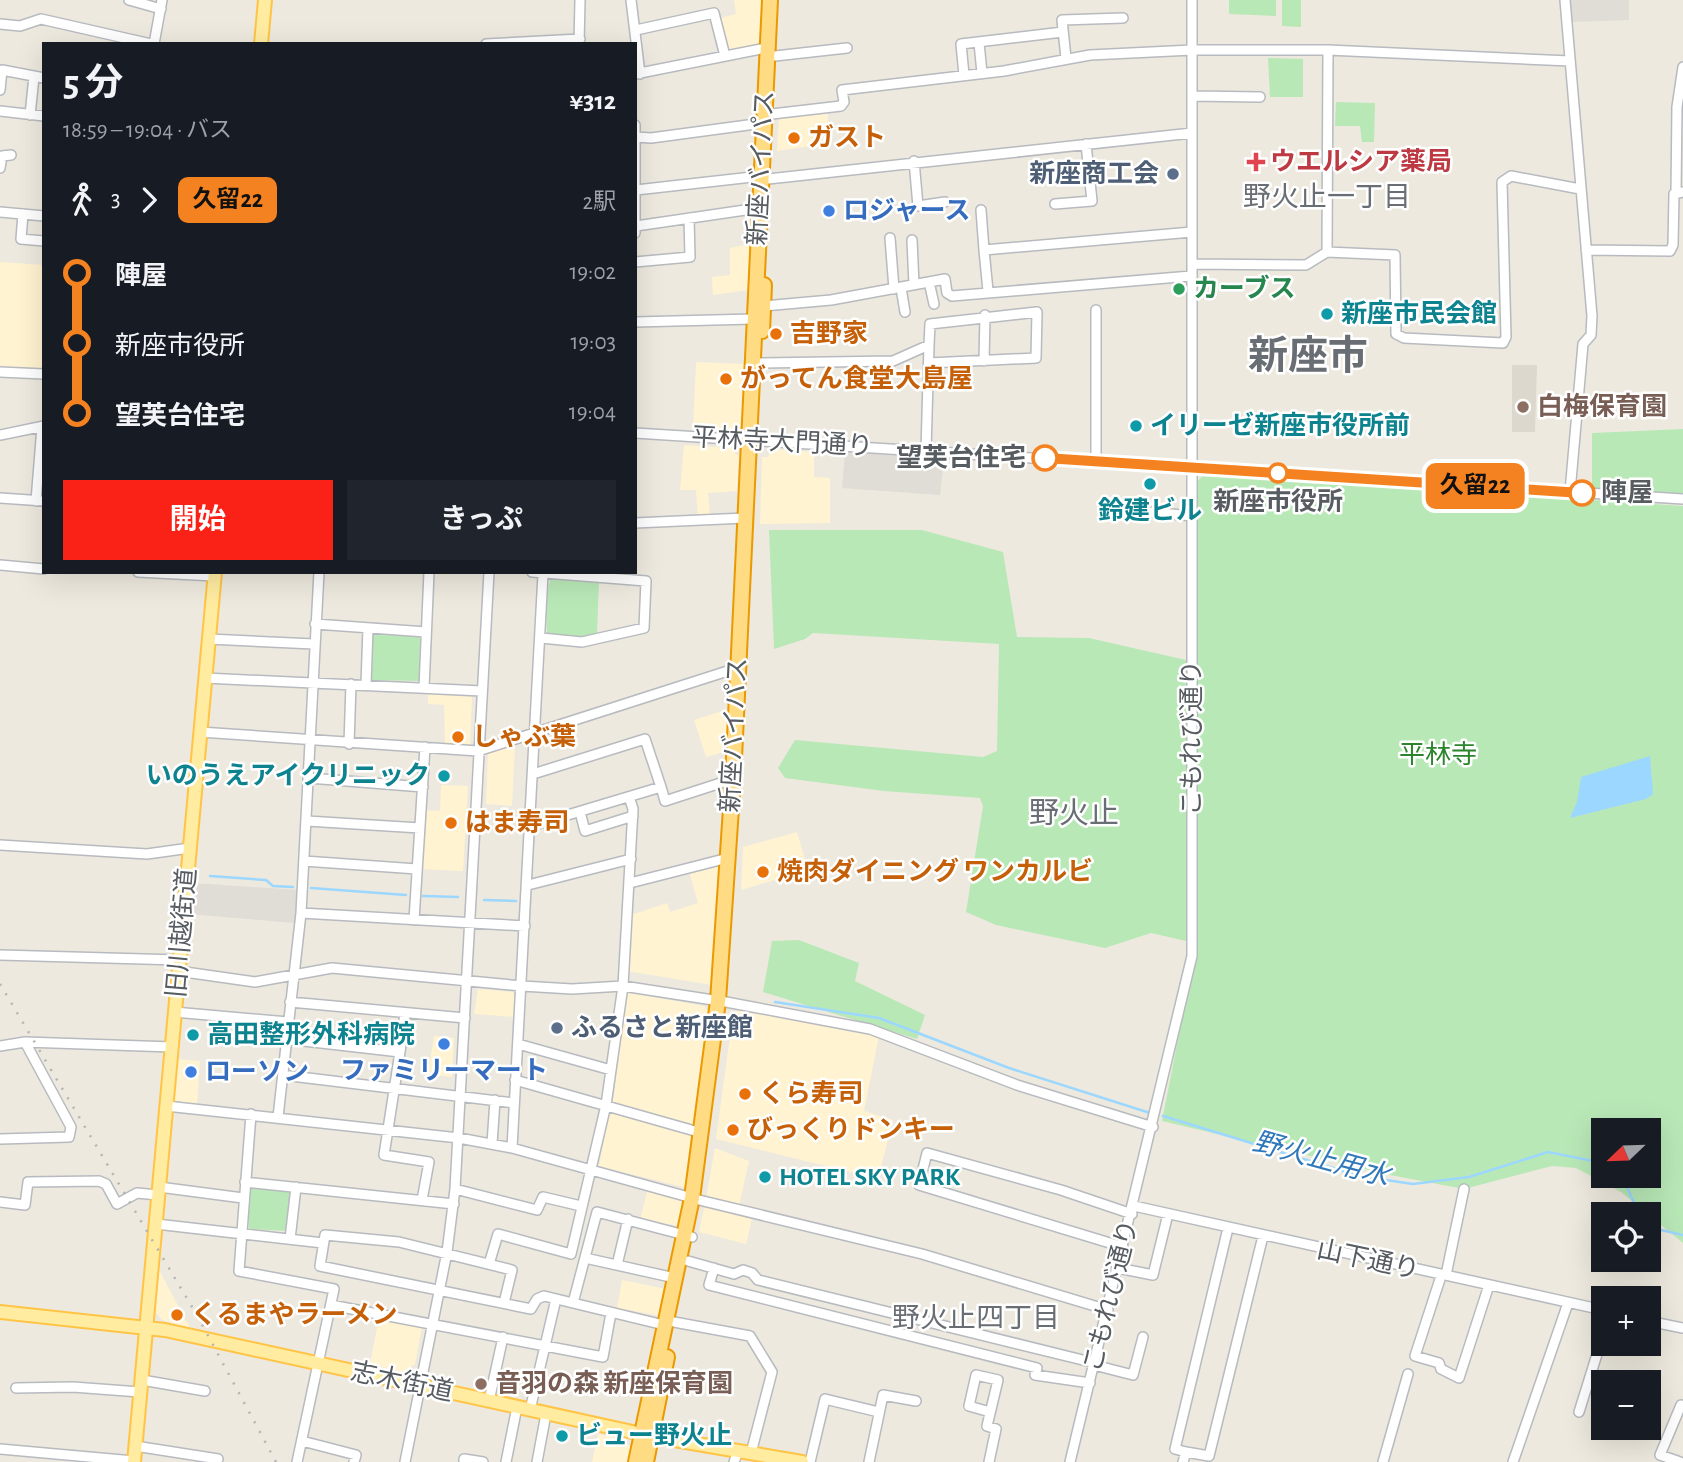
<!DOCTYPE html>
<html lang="ja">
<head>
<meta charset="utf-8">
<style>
	:root { --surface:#171b24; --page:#20242c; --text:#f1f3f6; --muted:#9ea1a6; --accent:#fa2117 }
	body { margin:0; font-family:"Alegreya Sans","Noto Sans JP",sans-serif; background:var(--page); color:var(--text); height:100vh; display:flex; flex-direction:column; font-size:26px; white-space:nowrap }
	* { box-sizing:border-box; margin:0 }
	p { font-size:23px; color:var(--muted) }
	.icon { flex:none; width:38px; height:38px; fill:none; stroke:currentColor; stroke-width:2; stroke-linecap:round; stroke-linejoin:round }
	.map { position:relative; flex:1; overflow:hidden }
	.sheet { position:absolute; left:42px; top:42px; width:595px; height:532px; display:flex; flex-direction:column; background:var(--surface); border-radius:0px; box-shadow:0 7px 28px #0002 }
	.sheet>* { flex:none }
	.badge { padding:0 14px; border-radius:10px; font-size:24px; line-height:46px }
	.needle { width:46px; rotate:247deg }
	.buttons { position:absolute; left:1591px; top:1118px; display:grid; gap:14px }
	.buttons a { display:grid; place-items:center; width:70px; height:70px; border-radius:0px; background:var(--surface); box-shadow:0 7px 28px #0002; font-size:35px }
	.map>.badge { position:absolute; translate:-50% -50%; box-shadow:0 0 0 4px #fff }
	.legs { display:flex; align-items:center; gap:10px; height:77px; padding:0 21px; font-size:23px }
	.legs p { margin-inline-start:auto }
	.head { display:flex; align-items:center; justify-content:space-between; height:119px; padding:0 21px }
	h1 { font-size:38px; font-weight:700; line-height:52px }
	.action { display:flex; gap:14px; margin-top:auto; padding:14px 21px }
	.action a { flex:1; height:80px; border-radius:0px; background:var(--accent); color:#fff; font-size:28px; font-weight:700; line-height:80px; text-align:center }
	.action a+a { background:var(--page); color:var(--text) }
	ul { padding:0 21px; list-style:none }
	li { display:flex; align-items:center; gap:24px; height:70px; font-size:26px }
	li i { display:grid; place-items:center; width:10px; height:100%; margin:0 9px; background:currentColor }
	li i::after { content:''; width:18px; height:18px; margin:-9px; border:5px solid; border-radius:50%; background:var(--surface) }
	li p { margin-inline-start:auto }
	li:first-child i { background:linear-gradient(#0000 50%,currentColor 0) }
	li:last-child i { background:linear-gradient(currentColor 50%,#0000 0) }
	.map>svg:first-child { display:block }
	.commercial { fill:#fff3d1 }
	.industrial { fill:#e0dcd6 }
	.education { fill:#dcd8cd }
	.green { fill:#b9e8b7; fill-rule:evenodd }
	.water { fill:#9cd7ff }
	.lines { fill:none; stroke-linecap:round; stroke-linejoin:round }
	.stream { stroke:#9cd7ff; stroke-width:2.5 }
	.minor-casing { stroke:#b7babf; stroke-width:12 }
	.major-casing { stroke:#ffc445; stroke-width:16 }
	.highway-casing { stroke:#eb9900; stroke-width:18 }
	.minor { stroke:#fff; stroke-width:9 }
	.major { stroke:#ffeca1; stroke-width:12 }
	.highway { stroke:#ffdb83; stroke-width:14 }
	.rail { stroke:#b3b4b4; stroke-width:2.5; stroke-dasharray:2 9; stroke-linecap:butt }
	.line-1-casing { stroke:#fff; stroke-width:16 }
	.line-1 { stroke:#f58220; stroke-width:10 }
	.food-dot { fill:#e8710a; stroke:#fff; stroke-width:2.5 }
	.health-dot { fill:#e0444e; stroke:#fff; stroke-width:2.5 }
	.service-dot { fill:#5c6f8a; stroke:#fff; stroke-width:2.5 }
	.shop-dot { fill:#3f7fe0; stroke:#fff; stroke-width:2.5 }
	.leisure-dot { fill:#2e9e5b; stroke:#fff; stroke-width:2.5 }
	.culture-dot { fill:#0f9aa8; stroke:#fff; stroke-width:2.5 }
	.education-dot { fill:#8d6e63; stroke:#fff; stroke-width:2.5 }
	.stop-1-dot { fill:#fff; stroke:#f58220; stroke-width:3.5 }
	.labels { text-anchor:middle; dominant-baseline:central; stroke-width:5; stroke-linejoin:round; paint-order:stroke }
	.food-label { font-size:26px; font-weight:bold; fill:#c56008; stroke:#fff; text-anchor:start }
	.health-label { font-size:26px; font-weight:bold; fill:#be3a42; stroke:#fff; text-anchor:start }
	.street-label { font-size:26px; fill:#575c61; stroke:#fff }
	.service-label { font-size:26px; font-weight:bold; fill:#4e5e75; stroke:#fff; text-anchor:end }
	.shop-label { font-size:26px; font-weight:bold; fill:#366cbe; stroke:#fff; text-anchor:start }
	.leisure-label { font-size:26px; font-weight:bold; fill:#27864d; stroke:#fff; text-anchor:start }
	.culture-label { font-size:26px; font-weight:bold; fill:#0d838f; stroke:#fff; text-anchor:start }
	.education-label { font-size:26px; font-weight:bold; fill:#785e54; stroke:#fff; text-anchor:start }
	.stop-label { font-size:26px; font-weight:bold; fill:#575c61; stroke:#fff; text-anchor:end }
	.park-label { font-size:26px; fill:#2c852d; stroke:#fff }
	.neighbourhood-label { font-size:28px; fill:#686e73; stroke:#fff }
	.water-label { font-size:28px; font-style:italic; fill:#3078ba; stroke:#fff }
	.quarter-label { font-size:30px; fill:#686e73; stroke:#fff }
	.town-label { font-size:40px; font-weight:bold; fill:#686e73; stroke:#fff }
</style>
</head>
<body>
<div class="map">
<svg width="1683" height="1462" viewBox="0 0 1683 1462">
	<rect width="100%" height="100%" fill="#ede9de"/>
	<path class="commercial" d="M734 0H763L761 40 757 45 731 51 727 48 720 18 736 14Z
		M827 110 831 143 777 151 779 116Z
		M749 244V290L713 295 712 277 730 275V248Z
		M0 262 44 265V370L0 367Z
		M696 362 745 364 742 425 734 430 693 428Z
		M684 445 731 448 739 457 737 491 708 493 710 517 698 518 696 490H680Z
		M769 449 814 452V477L830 478V523L760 524 762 457H769Z
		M428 692 472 697 470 747 445 746 444 705 428 704Z
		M729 709 727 751 706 757 694 720Z
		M515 745 512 806 486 804 488 754Z
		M441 785 468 786 463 871 420 869 423 810 440 811Z
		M797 832 808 870 741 890 743 847Z
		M715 864 721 868 712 985 627 971 631 915 667 903 670 912 698 903 689 871Z
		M478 989 514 992 515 1017 474 1014Z
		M628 993 704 1006 709 1012 695 1125 613 1102 626 995Z
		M740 1009 879 1036 864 1111 893 1120 878 1179 716 1139 733 1014Z
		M434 1036 454 1038 452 1077 428 1074Z
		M177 1059 200 1061 197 1105 173 1100Z
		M612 1112 694 1135 687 1188 599 1166 609 1114Z
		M715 1148 749 1161 739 1206 706 1198Z
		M648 1189 682 1198 684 1201 679 1226 640 1219Z
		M705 1203 753 1214 746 1244 699 1232Z
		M159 1270 190 1328 162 1320 155 1311Z
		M622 1280 666 1289 661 1316 617 1308Z
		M379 1317 422 1327 415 1364 403 1372 370 1364Z
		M598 1434 625 1440 631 1449 628 1462H592Z"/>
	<path class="industrial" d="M1570 0H1629V20L1571 22Z
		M845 452 944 459 940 495 842 488Z
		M193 883 298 890 294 923 190 914Z"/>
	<path class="education" d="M1512 365H1537L1535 432H1512Z"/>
	<path class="green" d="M1229 0H1276V16L1229 14Z
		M1282 0H1301V27L1282 26Z
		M1268 58 1303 59V97H1270Z
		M1336 102 1375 103 1374 142H1362L1360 126H1335Z
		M1683 429V499L1592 494V433Z
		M1204 474 1683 506V1243L1621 1192 1576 1168 1552 1166 1464 1189 1390 1175 1162 1121 1196 948 1197 482ZM1603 1130H1648V1176H1603Z
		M769 530H922L1003 552 1017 637 1089 638 1186 660V941L1151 933 1105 948 996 925 966 912 983 806 980 798 884 791 785 778 778 768 795 740 983 757 997 751 999 644 813 633 805 639 774 649Z
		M551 576 599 580 597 634 581 639 547 635 546 598Z
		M373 635 420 636 419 681 372 680Z
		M799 940 859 963 855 981 925 1015 917 1039 763 992 772 941Z
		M251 1185 294 1192 288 1231 249 1229 248 1187Z"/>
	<path class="water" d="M1650 756 1653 794 1646 799 1570 818 1577 802 1581 777Z"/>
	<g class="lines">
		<path class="stream" d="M210 876 266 880 273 886 293 887
			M311 888 406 895
			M423 896 458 897
			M484 900 516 901
			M775 1002 879 1018 1009 1068 1150 1113
			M1163 1116 1359 1176 1413 1184 1469 1177 1548 1152 1603 1163
			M1622 1176 1639 1214
			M1648 1227 1683 1235"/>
		<defs>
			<path id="minor" d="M129 0 161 9
				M631 0 640 74
				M1565 0 1592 316 1591 335 1583 344 1570 492
				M0 24 20 26 41 19 151 44
				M636 30 714 13 725 56
				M979 43 982 73
				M154 44 162 0
				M486 44 580 39
				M579 44 580 0
				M775 56 847 48
				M1066 58 1062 20 1123 18
				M635 74 766 48
				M964 75 961 44 1063 32
				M0 90 2 70 44 78
				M1192 96 1260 97
				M0 111 44 116
				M772 114 841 106 844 102 842 90 1004 71 1090 55 1192 50H1328L1570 61
				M30 115 34 77
				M635 125V233
				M636 137 651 138 763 123
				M914 161 918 206 945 202
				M0 168 2 156 11 155
				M768 179 1192 133
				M636 190 761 176
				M1676 193 1677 107 1683 67
				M1055 204 1092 201 1086 144
				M981 210 984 250 1192 232
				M0 212 44 216
				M23 214 21 239 44 241
				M636 226 759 208
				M890 238 894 289
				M912 240 914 285
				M984 250 988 291
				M1586 250 1670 251 1673 245 1674 194 1683 192
				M1327 252 1395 255 1396 334 1404 338 1503 343 1506 337 1502 182 1511 176 1580 189
				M635 262 690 257 689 218
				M1192 264 1306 265 1327 252 1328 50
				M929 282 934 304
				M901 288 905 312
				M764 306 831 300 945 279 947 293 952 296 1191 276
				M1096 310V461
				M635 322 753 319
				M984 361 985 315
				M760 363 893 361 929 345 926 451
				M929 363 1036 358 1037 312 930 324 929 345
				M0 372 44 374
				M635 433 1683 499
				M0 435 44 426
				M0 498 44 501
				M36 501 42 427
				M1117 509 1193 516
				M635 523 745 518
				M0 565 44 569
				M138 572 214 576
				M532 572 646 581 644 628 582 642 541 638
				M315 624 426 632
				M209 639 314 644
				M205 678 482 691
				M366 685 368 628
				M424 688 429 572
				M200 732 478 751 737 668
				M349 744 351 684
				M533 774 645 739 661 787
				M309 778 423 787
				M580 812 585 831 633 816
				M307 821 420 828
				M531 826 661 787 665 801 733 779
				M0 845 147 854 190 848
				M304 861 417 869
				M630 883 728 858
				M528 885 631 859
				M301 913 525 926
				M414 920 425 747
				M0 955 179 960
				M178 971 255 982 332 968 522 986 572 989 623 986 726 1002 870 1029 1017 1085 1153 1127
				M290 1002 465 1018
				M174 1012 288 1022
				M286 1039 400 1052 384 1155 429 1162 422 1200
				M518 1044 611 1070
				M0 1046 25 1042 172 1047
				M400 1052 405 1013
				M283 1075 514 1103
				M515 1080 702 1133
				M166 1106 459 1138 512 1148 692 1198
				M251 1114 239 1271 334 1289 297 1462
				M278 1117 301 913 319 572
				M0 1139 69 1137 71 1127 25 1042
				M492 1144 495 1100
				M512 1148 543 574
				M245 1182 454 1204
				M159 1187 243 1198
				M455 1189 537 1210 543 1197 581 1206
				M699 1200 922 1254 1108 1310
				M0 1202 25 1205 28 1182 99 1181 106 1184 117 1204 137 1193 158 1195
				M1134 1206 1603 1310
				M156 1224 323 1243
				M290 1239 296 1187
				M1123 1247 919 1185 927 1153 1061 1190 1132 1214
				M585 1258 675 1278
				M688 1261 734 1274 743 1270 752 1273 758 1280 1095 1363
				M489 1264 498 1234 571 1254 606 1105 623 986 633 809 629 797
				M617 1265 628 1219
				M714 1268 709 1285 1037 1368 1035 1375 1090 1383
				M1118 1268 1153 1275 1168 1214
				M1446 1275 1464 1189
				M1441 1276 1415 1356 1439 1363 1441 1369 1459 1378 1489 1285
				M504 1303 512 1270 399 1242 325 1235 320 1266 531 1309 537 1299 544 1296 664 1325
				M573 1303 597 1212 692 1237
				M331 1305 603 1357 611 1313
				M1648 1321 1683 1328
				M674 1322 750 1336 772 1372 751 1453
				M1094 1365 1133 1375 1143 1337
				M142 1380 205 1391
				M16 1388 73 1387 140 1392
				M489 1401 503 1337
				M530 1410 556 1299
				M1579 1412 1603 1335
				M302 1441 356 1455 354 1462
				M135 1446 218 1459
				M0 1449 134 1461
				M1186 1452 1209 1456 1263 1236
				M405 1462 447 1252 455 1189 489 572
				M464 1462V1459L483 1462
				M506 1462 517 1407
				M537 1462 546 1414
				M734 1462 738 1451
				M810 1462 825 1399 879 1412
				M869 1462 883 1395 916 1401
				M989 1462 996 1429 987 1426 998 1380 976 1375 969 1406 990 1412
				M1070 1462 1192 956V0
				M1183 1462 1186 1452 1175 1449 1228 1228
				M1383 1462 1408 1374
				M1513 1462 1568 1303
				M1680 1462 1660 1455 1681 1405 1683 1406"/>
			<path id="major" d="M261 44 265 0
				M0 1312 165 1330 651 1436 802 1462
				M134 1462 215 572"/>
			<path id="highway" d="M762 331 764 285
				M636 1462 692 1198 718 1001 733 779 770 0
				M646 1462 667 1357"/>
		</defs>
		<use href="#minor" class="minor-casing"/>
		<use href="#major" class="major-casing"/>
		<use href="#highway" class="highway-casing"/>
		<use href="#minor" class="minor"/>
		<use href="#major" class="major"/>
		<use href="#highway" class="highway"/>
		<path class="rail" d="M0 984 198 1317 276 1462"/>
	</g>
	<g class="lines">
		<defs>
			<path id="line-1" d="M1045 458 1582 493"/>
		</defs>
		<use href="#line-1" class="line-1-casing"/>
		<use href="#line-1" class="line-1"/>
	</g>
	<g class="food-dot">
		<circle cx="794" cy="138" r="7"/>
		<circle cx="776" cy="334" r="7"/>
		<circle cx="726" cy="379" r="7"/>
		<circle cx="458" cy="737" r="7"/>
		<circle cx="451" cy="823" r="7"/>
		<circle cx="763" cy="872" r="7"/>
		<circle cx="745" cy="1094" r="7"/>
		<circle cx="733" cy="1130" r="7"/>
		<circle cx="177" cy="1315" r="7"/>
	</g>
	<path class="health-dot" d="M1252.5 151.5h7v7h7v7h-7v7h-7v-7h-7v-7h7z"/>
	<g class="service-dot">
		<circle cx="1173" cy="174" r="7"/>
		<circle cx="557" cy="1028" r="7"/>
	</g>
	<g class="shop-dot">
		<circle cx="829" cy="211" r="7"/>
		<circle cx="444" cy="1044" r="7"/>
		<circle cx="191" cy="1072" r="7"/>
	</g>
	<circle class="leisure-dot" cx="1179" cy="289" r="7"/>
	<g class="culture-dot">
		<circle cx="1327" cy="314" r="7"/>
		<circle cx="1136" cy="426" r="7"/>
		<circle cx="1150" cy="484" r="7"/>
		<circle cx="444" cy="776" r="7"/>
		<circle cx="193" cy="1035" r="7"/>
		<circle cx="765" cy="1177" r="7"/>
		<circle cx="562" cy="1436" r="7"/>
	</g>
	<g class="education-dot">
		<circle cx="1523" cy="407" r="7"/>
		<circle cx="481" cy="1384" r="7"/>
	</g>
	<g class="stop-1-dot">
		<circle cx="1045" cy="458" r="12"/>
		<circle cx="1278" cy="473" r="9"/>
		<circle cx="1582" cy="493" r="12"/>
	</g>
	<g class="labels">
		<g class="food-label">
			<text x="808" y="138">ガスト</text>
			<text x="790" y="334">吉野家</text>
			<text x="740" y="379">がってん食堂大島屋</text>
			<text x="472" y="737">しゃぶ葉</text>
			<text x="465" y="823">はま寿司</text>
			<text x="777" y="872">焼肉ダイニング ワンカルビ</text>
			<text x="759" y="1094">くら寿司</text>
			<text x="747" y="1130">びっくりドンキー</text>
			<text x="191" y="1315">くるまやラーメン</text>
		</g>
		<g class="health-label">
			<text x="1270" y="162">ウエルシア薬局</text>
		</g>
		<g class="street-label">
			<text transform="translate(761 168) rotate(-87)">新座バイパス</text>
			<text transform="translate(782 442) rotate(3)">平林寺大門通り</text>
			<text transform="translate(734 735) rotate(-87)">新座バイパス</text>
			<text transform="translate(1192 738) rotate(-90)">こもれび通り</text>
			<text transform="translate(182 933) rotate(-85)">旧川越街道</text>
			<text transform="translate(1368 1260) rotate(12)">山下通り</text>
			<text transform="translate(1111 1296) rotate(-76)">こもれび通り</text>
			<text transform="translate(402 1382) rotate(12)">志木街道</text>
		</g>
		<g class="service-label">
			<text x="1159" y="174">新座商工会</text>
			<text x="571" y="1028" text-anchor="start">ふるさと新座館</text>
		</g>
		<g class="shop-label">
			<text x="843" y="211">ロジャース</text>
			<text x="444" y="1071" text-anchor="middle">ファミリーマート</text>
			<text x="205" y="1072">ローソン</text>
		</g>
		<g class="leisure-label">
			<text x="1193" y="289">カーブス</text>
		</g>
		<g class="culture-label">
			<text x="1341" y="314">新座市民会館</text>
			<text x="1150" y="426">イリーゼ新座市役所前</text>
			<text x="1150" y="511" text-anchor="middle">鈴建ビル</text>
			<text x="430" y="776" text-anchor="end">いのうえアイクリニック</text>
			<text x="207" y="1035">高田整形外科病院</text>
			<text x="779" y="1177">HOTEL SKY PARK</text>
			<text x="576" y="1436">ビュー野火止</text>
		</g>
		<g class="education-label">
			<text x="1537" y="407">白梅保育園</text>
			<text x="495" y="1384">音羽の森 新座保育園</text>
		</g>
		<g class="stop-label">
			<text x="1026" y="458">望芙台住宅</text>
			<text x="1601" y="493" text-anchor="start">陣屋</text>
			<text x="1278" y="502" text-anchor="middle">新座市役所</text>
		</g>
		<g class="park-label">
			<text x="1438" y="755">平林寺</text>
		</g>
		<g class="neighbourhood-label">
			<text x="1327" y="198">野火止一丁目</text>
			<text x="976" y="1319">野火止四丁目</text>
		</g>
		<g class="water-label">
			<text transform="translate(1321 1160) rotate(15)">野火止用水</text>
		</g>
		<g class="quarter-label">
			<text x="1074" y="814">野火止</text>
		</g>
		<g class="town-label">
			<text x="1308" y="357">新座市</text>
		</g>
	</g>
</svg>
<div class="buttons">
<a><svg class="needle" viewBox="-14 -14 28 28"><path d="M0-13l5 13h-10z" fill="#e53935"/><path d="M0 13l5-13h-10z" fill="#9ea1a6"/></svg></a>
<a><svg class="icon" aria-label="locate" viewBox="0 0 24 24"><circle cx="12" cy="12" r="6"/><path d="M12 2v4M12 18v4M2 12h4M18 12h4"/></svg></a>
<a>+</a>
<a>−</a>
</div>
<b class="badge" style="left:1475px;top:486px;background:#f58220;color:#111">久留22</b>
<section class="sheet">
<div class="head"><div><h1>5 分</h1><p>18:59 – 19:04 · バス</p></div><b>¥312</b></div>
<div class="legs"><svg class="icon" aria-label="walk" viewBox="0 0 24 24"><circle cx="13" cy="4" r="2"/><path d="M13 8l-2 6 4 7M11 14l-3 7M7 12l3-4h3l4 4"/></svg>3<svg class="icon" aria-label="forward" viewBox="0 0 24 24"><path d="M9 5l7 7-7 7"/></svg><b class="badge" style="background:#f58220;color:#111">久留22</b><p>2駅</p></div>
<ul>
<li><i style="color:#f58220"></i><b>陣屋</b><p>19:02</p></li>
<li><i style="color:#f58220"></i><span>新座市役所</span><p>19:03</p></li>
<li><i style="color:#f58220"></i><b>望芙台住宅</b><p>19:04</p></li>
</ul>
<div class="action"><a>開始</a><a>きっぷ</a></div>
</section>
</div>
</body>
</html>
